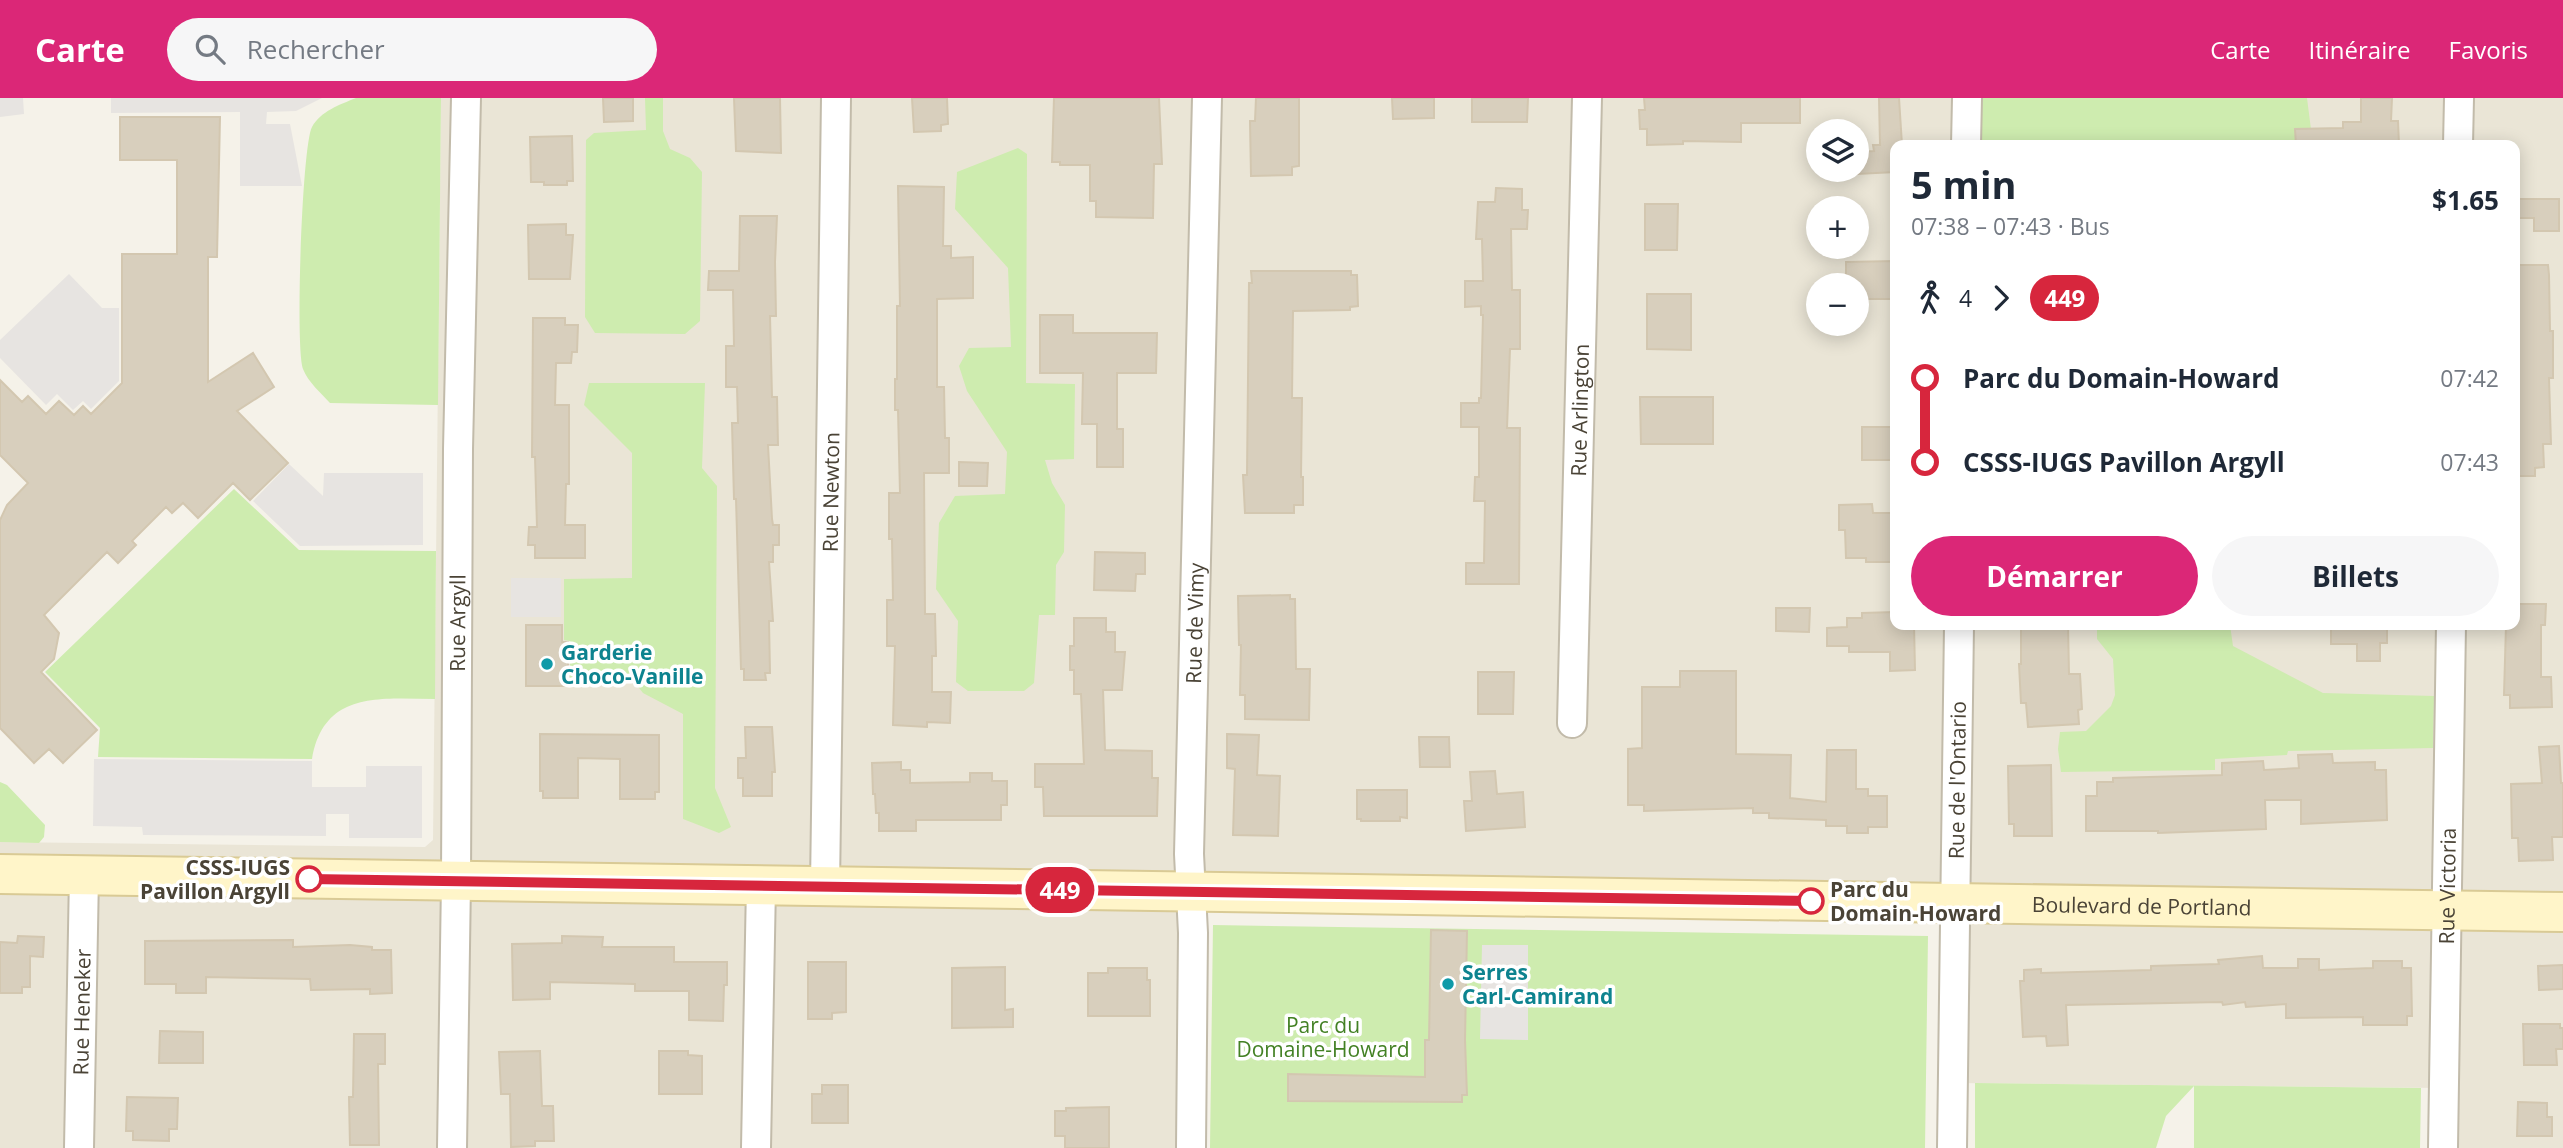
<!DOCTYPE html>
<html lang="fr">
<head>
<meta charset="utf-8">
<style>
	:root { --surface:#fff; --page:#f6f6f7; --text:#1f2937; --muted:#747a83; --accent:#db2777 }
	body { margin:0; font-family:"Open Sans",sans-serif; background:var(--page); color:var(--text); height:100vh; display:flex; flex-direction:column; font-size:26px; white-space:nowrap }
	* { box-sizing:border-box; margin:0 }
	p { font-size:23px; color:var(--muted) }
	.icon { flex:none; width:38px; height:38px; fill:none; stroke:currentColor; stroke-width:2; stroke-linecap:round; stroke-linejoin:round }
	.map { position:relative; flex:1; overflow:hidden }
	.side { position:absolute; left:1890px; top:42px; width:630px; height:490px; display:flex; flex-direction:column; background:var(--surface); border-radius:14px; box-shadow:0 4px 18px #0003 }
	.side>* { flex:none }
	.badge { padding:0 14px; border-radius:23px; font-size:24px; line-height:46px }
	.buttons { position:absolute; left:1806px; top:21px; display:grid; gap:14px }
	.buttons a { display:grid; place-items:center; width:63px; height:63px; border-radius:50%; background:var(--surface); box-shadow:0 4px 18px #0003; font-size:35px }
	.map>.badge { position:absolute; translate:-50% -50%; box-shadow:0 0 0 4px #fff }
	.legs { display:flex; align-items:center; gap:10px; height:77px; padding:0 21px; font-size:23px }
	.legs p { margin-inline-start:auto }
	.headline { display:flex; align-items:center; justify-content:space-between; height:119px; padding:0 21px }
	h1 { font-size:38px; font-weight:700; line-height:52px }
	.primary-button { display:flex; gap:14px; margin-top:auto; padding:14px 21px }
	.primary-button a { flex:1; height:80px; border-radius:42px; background:var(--accent); color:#fff; font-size:28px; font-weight:700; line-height:80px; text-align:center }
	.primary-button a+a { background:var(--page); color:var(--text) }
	ul { padding:0 21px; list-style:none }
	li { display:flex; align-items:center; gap:24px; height:84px; font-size:26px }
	li i { display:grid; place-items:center; width:10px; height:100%; margin:0 9px; background:currentColor }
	li i::after { content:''; width:18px; height:18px; margin:-9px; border:5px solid; border-radius:50%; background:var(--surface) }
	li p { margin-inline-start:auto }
	li:first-child i { background:linear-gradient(#0000 50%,currentColor 0) }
	li:last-child i { background:linear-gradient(currentColor 50%,#0000 0) }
	header { display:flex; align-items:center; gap:42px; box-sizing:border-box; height:98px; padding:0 35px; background:var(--accent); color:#fff }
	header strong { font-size:33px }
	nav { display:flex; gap:38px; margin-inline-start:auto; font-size:24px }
	.search { width:490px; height:63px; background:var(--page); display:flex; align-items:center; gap:18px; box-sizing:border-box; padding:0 24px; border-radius:38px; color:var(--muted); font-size:26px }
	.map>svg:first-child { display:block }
	.residential { fill:#eae5d6; fill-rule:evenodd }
	.green { fill:#ceecaf }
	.parking { fill:#e7e4e1 }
	.building { fill:#d8cfbd; stroke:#d3c7b0; stroke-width:2 }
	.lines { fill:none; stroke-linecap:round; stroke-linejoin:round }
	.minor-casing { stroke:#c2bbaa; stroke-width:32 }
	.secondary-casing { stroke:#d9ca95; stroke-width:42 }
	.minor { stroke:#fff; stroke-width:28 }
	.secondary { stroke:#fff5c9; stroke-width:38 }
	.line-1-casing { stroke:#fff; stroke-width:16 }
	.line-1 { stroke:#d7263d; stroke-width:10 }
	.culture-dot { fill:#0f9aa8; stroke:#fff; stroke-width:2.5 }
	.stop-1-dot { fill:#fff; stroke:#d7263d; stroke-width:3.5 }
	.labels { text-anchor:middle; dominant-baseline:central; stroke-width:7; stroke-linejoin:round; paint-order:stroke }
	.street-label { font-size:21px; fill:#4a4336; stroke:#fff }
	.culture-label { font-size:21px; font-weight:bold; fill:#0d838f; stroke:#fff; text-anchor:start }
	.stop-label { font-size:21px; font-weight:bold; fill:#4a4336; stroke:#fff; text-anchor:end }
	.park-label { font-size:21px; fill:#438124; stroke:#fff }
</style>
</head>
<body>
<header>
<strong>Carte</strong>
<div class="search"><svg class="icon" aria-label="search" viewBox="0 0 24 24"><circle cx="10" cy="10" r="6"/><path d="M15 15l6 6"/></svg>Rechercher</div>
<nav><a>Carte</a><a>Itinéraire</a><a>Favoris</a></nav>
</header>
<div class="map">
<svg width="2563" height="1050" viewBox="0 0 2563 1050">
	<rect width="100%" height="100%" fill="#f5f2e9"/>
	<path class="residential" d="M441 0H2563V1050H2443V990L1953 985 1955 805 1191 794V1050H0V744L425 749 433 742ZM1818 33H1857V72H1818ZM1895 47H2515V527H1895ZM1818 110H1857V149H1818ZM1818 187H1857V226H1818Z"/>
	<path class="green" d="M356 0H441L438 307 330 305C321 295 308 284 303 271 295 250 302 47 312 29 321 13 339 7 356 0Z
		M645 0H663V33L670 51 690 60 702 74 700 223 685 236 595 235 585 219 586 42 594 35 646 32Z
		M1981 0H2307L2313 47H1981Z
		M1018 50 1027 56 1026 285 1075 286 1074 361 1045 362 1052 385 1065 407 1064 454 1056 467 1055 517H1039L1034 585 1024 593H968L956 584 958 523 936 491 939 425 955 398 1005 396 1007 354 967 293 959 268 969 250 1011 249 1008 170 955 111 957 74Z
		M589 285H705L702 370 717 388 715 690 731 729 719 735 683 721V616L643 595 632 581H570V543L564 542V481L632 480V355L584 307Z
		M234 391 299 452 436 453 435 601C381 601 324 592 312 661L98 659 100 630 45 574Z
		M2097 527H2230L2233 548 2323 595 2434 598 2433 650 2288 653 2287 657 2215 661V672L2061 674 2058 651 2060 634 2086 633 2111 608 2115 597 2113 561 2097 541Z
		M0 684 7 687 45 727 44 739 39 745 0 744Z
		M1213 827 1928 838 1925 1050H1210Z
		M1975 985 2421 990 2420 1050H2194V988L2166 1018 2156 1050H1975Z"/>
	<path class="parking" d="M0 0H23L24 16 0 19Z
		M111 0H322L296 13 267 14 266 26H290L302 88H240V14L111 15Z
		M69 176 102 210H119V283L91 311 83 303 73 312 57 296 46 307 0 260V242Z
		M289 366 323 398 324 375H423V447L300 448 253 403Z
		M511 480H561V519H511Z
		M94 661 312 663V689H366V668H422V740H349V716H326V738L143 737 142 729 93 728Z
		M1482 847H1528V942L1480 941Z"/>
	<path class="building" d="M603 0H633V23L604 24Z
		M734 0H780L781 55 736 53Z
		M912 0H947L948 26 941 27V33L914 34Z
		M1054 0H1159L1162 66H1154L1153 120 1096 119V103H1090V67H1060V64H1052Z
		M1256 0H1299V68L1292 69V77L1251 78 1250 23H1255Z
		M1392 0H1434V20L1393 21Z
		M1472 0H1528L1527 24H1472Z
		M1644 0H1800V25H1741V44L1683 43V46L1647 47V31H1640L1639 12H1645Z
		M1879 0H1899L1902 47H1895V74L1857 76V54L1874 53 1873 47H1880Z
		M2361 0H2392L2391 23H2398L2399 47H2296L2295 31 2343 30V24H2361Z
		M120 19H220L217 159H208V284L253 255 274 289 237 313 288 365 250 402 233 385 198 420 183 405 172 415 166 409 132 443 136 447 118 465 107 454 44 517 59 535 54 561 41 574 97 632 63 665 49 651 34 665 0 630V422L7 407 28 385 0 357V282L22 304 28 298 46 316 59 303 74 317 83 308 91 316 122 285V156H177V62H120Z
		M572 38 573 83H567V87H544V84H531L530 39Z
		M898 88 944 89 943 148H951V160L973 159V200L937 201V289H944L945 340H949V375H924L925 516H935L936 558H932V594H951L950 625 927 624V629L893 627 895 548H887V502H893L892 441H889V395H900L898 312H895V281H897V208H900Z
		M1496 90 1522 91V112H1528L1527 131H1511L1512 192H1520V251H1510L1507 330H1520L1519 486H1466V465H1484L1485 403H1474L1475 379H1479V329H1461V305H1479V300H1481L1483 217H1481V208L1465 209V183H1483L1482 141H1476L1478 104H1495Z
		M2515 101H2559V133H2534V120H2515Z
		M1645 106H1678L1677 152H1645Z
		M740 118H777L775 164 776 218H770L772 299H777L778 347H768L772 421 773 427H779V447H773V464H769L773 523H769L770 575H765L766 582H744V571H741L736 401H734L732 325H738L737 289H726V248H734L733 192H708L709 173H739Z
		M566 126V137H573L570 181H529L528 127Z
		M1895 163V201H1857V187H1846V164Z
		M2515 167H2548L2549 177 2550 233H2553V280H2549L2551 346H2543L2544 369 2535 370V378H2515Z
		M1251 173H1351V177H1357L1358 208 1350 209V212L1293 213 1292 300H1302L1301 379H1303V407H1294V415H1245L1243 377H1247L1249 185H1252Z
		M1647 196H1691V252L1647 251Z
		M1040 217H1073V235H1157L1156 275H1117V331H1123V369H1097V326H1082L1083 275H1040Z
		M533 220H565V227H578L577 254H572L571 265H556L555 307H569V386H566L565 427H585V460H535V447H528L529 429H537L535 359H532Z
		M1640 299H1713V346H1641Z
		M1862 329H1895V362H1862Z
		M959 364 988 365 987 388H959Z
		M1872 406 1873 415H1895V464H1866V460H1846L1845 432H1839V407Z
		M1095 454 1145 455V476H1136L1135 493 1094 492Z
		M1290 497V501H1295L1296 571H1310L1309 622 1245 621V597H1240L1241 547H1239L1238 498Z
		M2515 506H2546L2545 527H2541V579H2551L2552 609 2510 610V597H2504L2506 527H2515Z
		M1776 510H1810L1809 534 1776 533Z
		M1895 514V527H1914L1915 572 1890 573V554H1849V548H1827V530L1847 529V520H1862V515Z
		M1074 520H1106V534H1115V554H1125L1122 592H1103L1105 652 1152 653V680H1158L1157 718H1044L1043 689H1035V666H1084L1081 596H1074V572H1070V548H1074Z
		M526 527H562V544H568V588H526Z
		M2021 527H2068L2069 576H2080L2082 611 2078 612 2079 626 2028 629 2026 605H2021L2019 566H2021Z
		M2331 527H2387V545H2380V563H2357V546H2331Z
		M1680 573H1736V656L1791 657 1790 700 1826 704 1827 652H1856V691H1868V698H1887V729H1868V735H1847V728H1826V722L1769 720V715H1753V710L1644 713V707H1628V651L1642 650V589H1680Z
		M1478 574H1514L1513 616H1478Z
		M745 629H772L775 674H772V698H743V680H738V660H746Z
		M540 636 659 637V694H655V701H620V661L578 660V700H543V693H540Z
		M1227 636 1259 637 1257 677 1280 678 1278 738 1233 737 1235 671 1227 670Z
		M1419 639H1449L1450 669H1420Z
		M2559 648 2561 685H2563V739H2552L2553 762 2519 763 2518 740H2512L2511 686 2542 685 2539 649Z
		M2332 656 2333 665 2375 664V672H2386L2387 722 2301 726V702H2265L2266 731 2158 735V733H2086V698H2097V684H2113V680L2222 677V665L2263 663 2264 672 2299 670 2298 657Z
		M901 664V672H910V685L970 684V675H992V683H1007V707H1001V722H916V733H879V715H876L875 696H873L872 665Z
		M2051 667 2052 738H2014V726H2009L2008 668Z
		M1495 673 1497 696 1523 694 1525 729 1466 733 1464 703H1472L1470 674Z
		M1357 692H1407V720L1400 719V723H1361V721H1357Z
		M1431 832 1467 833 1465 942 1467 997H1462V1004L1288 1003V976L1425 979V942H1429Z
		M18 838 44 839 43 859 30 858V889H22V895H0V844L17 845Z
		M562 838 603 839 602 849H674V864H727V887H724L723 923 689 922V893H635V886L550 884V901L513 902 512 846 562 845Z
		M293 842V849L350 847 372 849V852H391L392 895 370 896V891L311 892 310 881 206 879V895H176V886H145V843Z
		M2262 858 2263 870H2298V861H2319V872L2373 870V863H2402V870H2411L2412 918H2407V927H2363V919L2286 920V906L2246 909 2245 904 2223 907 2222 904 2066 907 2068 947 2047 948 2046 938 2023 939 2020 883H2024V872L2041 871V875L2151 872V868L2219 866 2218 862Z
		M808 864H846V914L832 915V921H808Z
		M2563 867V891L2539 892 2538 868Z
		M1005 869V912L1013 911V929L952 930V870Z
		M1108 870H1147V882H1150V918H1088V875H1108Z
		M2523 926H2560V930H2563V951H2556L2557 967H2524Z
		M160 933 203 934V965H159Z
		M354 936H385V966H378L379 1047H350L349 999H353Z
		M540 953 542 1008H553L554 1043H535V1048L511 1049 510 996H501L499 954Z
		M659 953H688V957L702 958V996H659Z
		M822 987H848V1025H812V996H822Z
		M127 999 178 1000 177 1031H169V1043L133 1042V1033H126Z
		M2518 1004 2547 1005V1019H2552V1038H2517Z
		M1109 1009V1050H1065V1038H1055V1013H1066V1010Z"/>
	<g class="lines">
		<defs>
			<g id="minor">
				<path d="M1966 47 1967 0"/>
				<path d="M2458 47 2459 0"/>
				<path id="s1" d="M1572 625 1587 0"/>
				<path id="s2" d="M825 788 836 0"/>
				<path id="s3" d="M79 1050 84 777"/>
				<path id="s4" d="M452 1050 456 783 458 351 466 0"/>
				<path d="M756 1050 761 787"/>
				<path id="s5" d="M1191 1050 1193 835 1189 756 1207 0"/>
				<path id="s6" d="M1952 1050 1959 527"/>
				<path id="s7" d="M2443 1050 2451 527"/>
			</g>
			<g id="secondary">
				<path id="s8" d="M0 776 2563 814"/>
			</g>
		</defs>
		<use href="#minor" class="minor-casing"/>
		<use href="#secondary" class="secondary-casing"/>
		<use href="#minor" class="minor"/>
		<use href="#secondary" class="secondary"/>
	</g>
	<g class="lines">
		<defs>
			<path id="line-1" d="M309 781 1811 803"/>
		</defs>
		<use href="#line-1" class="line-1-casing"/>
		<use href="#line-1" class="line-1"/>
	</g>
	<g class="culture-dot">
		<circle cx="547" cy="566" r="7"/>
		<circle cx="1448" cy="886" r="7"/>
	</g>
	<g class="stop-1-dot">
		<circle cx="309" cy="781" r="12"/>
		<circle cx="1811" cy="803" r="12"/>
	</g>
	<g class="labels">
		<g class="street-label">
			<text stroke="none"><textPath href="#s1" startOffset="313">Rue Arlington</textPath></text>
			<text stroke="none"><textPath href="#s2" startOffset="394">Rue Newton</textPath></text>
			<text stroke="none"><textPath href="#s4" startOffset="525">Rue Argyll</textPath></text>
			<text stroke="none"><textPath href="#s5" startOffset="525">Rue de Vimy</textPath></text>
			<text stroke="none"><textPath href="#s6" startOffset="368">Rue de l'Ontario</textPath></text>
			<text stroke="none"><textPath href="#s7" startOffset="262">Rue Victoria</textPath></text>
			<text stroke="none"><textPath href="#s8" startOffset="2142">Boulevard de Portland</textPath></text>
			<text stroke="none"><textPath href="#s3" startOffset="136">Rue Heneker</textPath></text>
		</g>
		<g class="culture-label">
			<text x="561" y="554">Garderie<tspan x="561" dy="24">Choco-Vanille</tspan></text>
			<text x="1462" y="874">Serres<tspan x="1462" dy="24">Carl-Camirand</tspan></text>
		</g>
		<g class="stop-label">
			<text x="290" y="769">CSSS-IUGS<tspan x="290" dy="24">Pavillon Argyll</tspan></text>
			<text x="1830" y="791" text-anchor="start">Parc du<tspan x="1830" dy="24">Domain-Howard</tspan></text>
		</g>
		<g class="park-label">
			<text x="1323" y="927">Parc du<tspan x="1323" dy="24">Domaine-Howard</tspan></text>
		</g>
	</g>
</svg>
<div class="buttons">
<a><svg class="icon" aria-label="layers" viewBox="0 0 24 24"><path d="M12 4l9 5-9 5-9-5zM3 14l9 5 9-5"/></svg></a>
<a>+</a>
<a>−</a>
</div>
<b class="badge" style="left:1060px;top:792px;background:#d7263d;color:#fff">449</b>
<section class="side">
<div class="headline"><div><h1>5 min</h1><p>07:38 – 07:43 · Bus</p></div><b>$1.65</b></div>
<div class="legs"><svg class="icon" aria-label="walk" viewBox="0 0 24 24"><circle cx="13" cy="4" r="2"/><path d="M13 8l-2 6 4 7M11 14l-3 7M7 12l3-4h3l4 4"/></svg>4<svg class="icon" aria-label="forward" viewBox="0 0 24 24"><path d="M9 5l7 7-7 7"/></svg><b class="badge" style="background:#d7263d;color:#fff">449</b></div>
<ul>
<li><i style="color:#d7263d"></i><b>Parc du Domain-Howard</b><p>07:42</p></li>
<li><i style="color:#d7263d"></i><b>CSSS-IUGS Pavillon Argyll</b><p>07:43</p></li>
</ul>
<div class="primary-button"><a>Démarrer</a><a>Billets</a></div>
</section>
</div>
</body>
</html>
